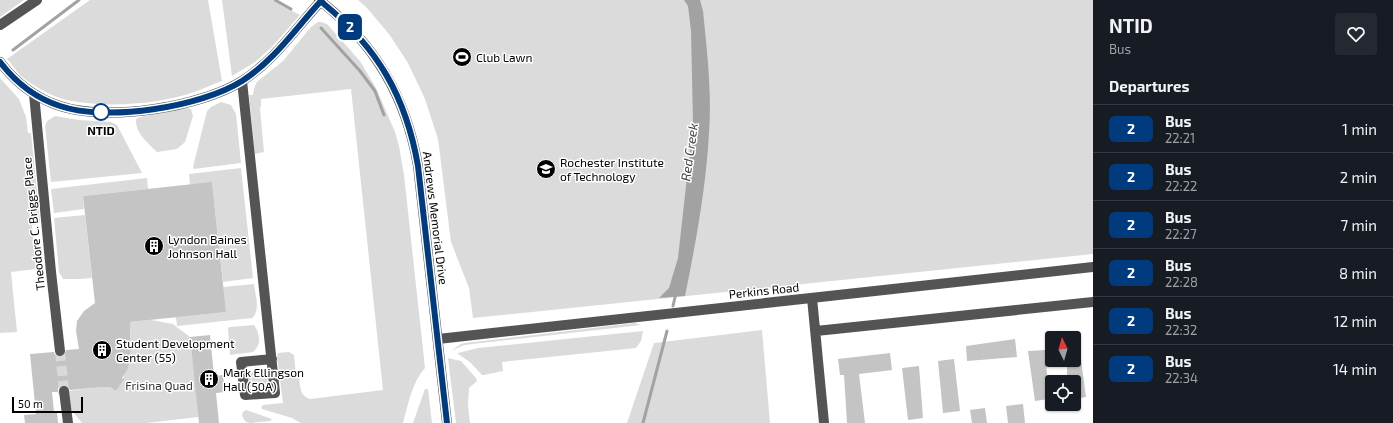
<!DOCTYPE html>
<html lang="en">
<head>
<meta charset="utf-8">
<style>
	:root { --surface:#171b24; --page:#242831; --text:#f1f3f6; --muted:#9ea1a6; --line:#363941 }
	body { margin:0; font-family:"Exo 2",sans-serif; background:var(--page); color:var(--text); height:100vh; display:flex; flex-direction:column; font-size:15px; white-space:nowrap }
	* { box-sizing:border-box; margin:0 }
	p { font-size:13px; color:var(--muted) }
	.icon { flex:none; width:22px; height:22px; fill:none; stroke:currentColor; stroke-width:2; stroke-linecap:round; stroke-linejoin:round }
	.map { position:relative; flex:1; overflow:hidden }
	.side { display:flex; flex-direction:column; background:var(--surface); width:300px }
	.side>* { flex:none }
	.badge { padding:0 8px; border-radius:6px; font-size:14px; line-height:26px }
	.needle { width:26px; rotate:355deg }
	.fabs { position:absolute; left:1045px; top:331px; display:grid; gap:8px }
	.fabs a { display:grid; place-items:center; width:36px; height:36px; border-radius:4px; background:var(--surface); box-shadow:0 1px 3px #0004; font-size:20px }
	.scale { position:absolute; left:12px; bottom:10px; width:71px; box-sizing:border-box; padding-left:4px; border:2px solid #000; border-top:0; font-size:11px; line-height:14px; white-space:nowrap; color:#000; -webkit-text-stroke:3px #fff; paint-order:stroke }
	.map>.badge { position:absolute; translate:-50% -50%; box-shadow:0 0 0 2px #fff }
	h2 { padding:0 16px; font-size:15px; line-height:36px }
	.round { display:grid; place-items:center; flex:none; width:42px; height:42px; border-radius:4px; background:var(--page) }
	.summary { display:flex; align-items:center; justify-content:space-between; height:68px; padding:0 16px }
	h1 { font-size:19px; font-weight:700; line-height:30px }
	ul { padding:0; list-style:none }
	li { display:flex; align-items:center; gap:12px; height:48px; padding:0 16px; border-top:1px solid var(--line) }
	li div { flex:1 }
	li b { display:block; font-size:15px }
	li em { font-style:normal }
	li .badge { min-width:44px; font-weight:700; text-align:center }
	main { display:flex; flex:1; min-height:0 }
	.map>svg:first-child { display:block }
	.green { fill:#dbdbdb }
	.water { fill:#a2a2a2 }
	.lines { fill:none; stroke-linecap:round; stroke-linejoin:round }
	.stream { stroke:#a2a2a2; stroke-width:3 }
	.building { fill:#c4c4c4 }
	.minor-tunnel { stroke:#d9d9d9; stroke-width:10; stroke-dasharray:10 5; stroke-linecap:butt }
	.minor { stroke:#545454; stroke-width:10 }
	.line-casing { stroke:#fff; stroke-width:9 }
	.line { stroke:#003b80; stroke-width:6 }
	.stop-dot { fill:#fff; stroke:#003b80; stroke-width:2 }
	.labels { text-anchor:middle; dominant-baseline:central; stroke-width:3; stroke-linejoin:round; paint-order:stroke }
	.poi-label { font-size:12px; fill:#000; stroke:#fff; text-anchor:start }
	.stop-label { font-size:12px; font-weight:bold; fill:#000; stroke:#fff }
	.street-label { font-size:12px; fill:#000; stroke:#fff }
	.park-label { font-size:12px; fill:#323232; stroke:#fff }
	.water-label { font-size:13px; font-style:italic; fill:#434343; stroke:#fff }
</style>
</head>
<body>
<main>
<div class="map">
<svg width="1093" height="423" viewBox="0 0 1093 423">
	<rect width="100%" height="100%" fill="#fff"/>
	<path class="green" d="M0 0H24L0 17Z
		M90 0H208L222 81C213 84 203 89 194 92 156 105 105 108 67 100 52 97 32 85 21 76 16 71 12 64 7 59Z
		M222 0H272L300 15 272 47 255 62 232 76Z
		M358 0H1093V254L473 318 469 288 451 242 438 139 425 99 408 63 389 34 367 8Z
		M318 22H321L327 24 360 61 376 88 395 132 399 146 404 175 425 368C412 382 408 405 403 423H301L292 418 262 409 261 407 263 405 283 403 277 357 278 353 289 352 294 355 296 375H299C300 385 299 395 310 399L383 390 351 89 261 99V106L260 108 264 152 255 154 249 95H253L254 88 257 82 283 61 311 27Z
		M0 78 19 99 26 117 28 133H31L40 221 39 224 32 225 36 269 11 272 17 332 0 333Z
		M221 102 231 105 236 114 241 163 194 169 193 167 207 111 211 107Z
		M186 108 191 109 193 116 185 142 177 149 157 152C148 143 135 133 136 119L140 117Z
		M55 116 79 120 111 122 117 125 142 173 51 182 45 126 47 121Z
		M241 168 253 278 223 282 212 183 190 185 189 174Z
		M147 178 148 189 83 196 84 209 54 213 51 189Z
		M85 215 92 278 80 279H63L59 272 54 218Z
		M254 284C255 294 261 311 252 318L177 326 176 317 226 312 223 287Z
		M151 320 173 324 190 337 199 417 146 423H82L57 392 104 387H110L116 391 123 379 127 361 131 354V334L129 322Z
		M635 323 641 325 481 343 464 345 451 351 461 344 465 343Z
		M254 325C260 333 262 345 253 352L230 355 228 328 230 327Z
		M762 330 770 423H627L654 343Z
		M643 331 641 341 636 348 502 362 503 371 484 375H482L470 362 458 354V353L478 348Z
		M448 358 461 361 476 378 477 381 469 388 468 406 470 423H456Z
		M257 371 263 372 267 375 268 379 266 385C259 388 254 390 247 385L246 377 251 373Z
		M425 389H428L432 423H413Z
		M246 410 272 419 270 421 250 423 246 422 242 416 243 412Z"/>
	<path class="water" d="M684 0H700L703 11C707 51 712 92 709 133 706 187 696 242 685 296L659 298 669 288 678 258 693 123 691 31 688 6Z"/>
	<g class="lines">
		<path class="stream" d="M275 0 291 9
			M321 28 360 71 375 91 384 115
			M13 50 79 0
			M673 306 676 293
			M643 423 667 331"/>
	</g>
	<path class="building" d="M212 182 226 312 130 322 131 348 130 361 127 370 122 378 124 379 116 391 110 387H104L70 390 67 385H63L58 388V392H52L54 412H57L58 423H25L24 415 36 414 30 354 54 352 55 355 60 357 64 356 66 350 79 349 76 331 77 321 84 311 95 303 83 196Z
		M210 335 214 376 223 375 225 392 216 393 219 423H199L190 337Z
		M1015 339 1017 357 967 361 966 346Z
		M1074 345H1079L1086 397 1074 399V382H1067V360H1074Z
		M1045 350 1049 399 1035 401 1028 351Z
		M890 353 892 370 859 374 865 423H847L844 375H840L838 359Z
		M954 359 960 411 943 413 938 361Z
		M919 366 923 418 908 420 902 368Z
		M1023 404 1025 423H1008L1006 406Z
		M985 408 987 423H972L970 410Z"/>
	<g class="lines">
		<path class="minor-tunnel" d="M60 351 64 391"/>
		<path class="minor" d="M319 0C375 43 406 97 418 166L447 423
			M0 25 37 0
			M0 62C16 83 35 98 60 106 107 122 201 107 242 81 275 60 295 29 321 1
			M242 81 275 393 245 395 241 362 272 359
			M34 94 51 272 60 351
			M812 298 824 423
			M816 331 1093 302
			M438 339 1093 267
			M64 391 68 423"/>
	</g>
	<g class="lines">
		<defs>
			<path id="line" d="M0 62C16 83 35 98 60 106 107 122 201 107 242 81 275 60 295 29 321 1L324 4C378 48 406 97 418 166L447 423"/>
		</defs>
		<use href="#line" class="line-casing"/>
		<use href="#line" class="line"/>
	</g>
	<defs>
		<symbol id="stadium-disc" viewBox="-11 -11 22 22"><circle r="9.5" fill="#000" stroke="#fff"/><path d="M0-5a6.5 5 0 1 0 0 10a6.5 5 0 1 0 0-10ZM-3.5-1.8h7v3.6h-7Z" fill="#fff"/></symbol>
		<symbol id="university-disc" viewBox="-11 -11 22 22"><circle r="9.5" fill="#000" stroke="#fff"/><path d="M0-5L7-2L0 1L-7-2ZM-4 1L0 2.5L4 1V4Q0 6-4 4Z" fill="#fff"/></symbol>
		<symbol id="building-disc" viewBox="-11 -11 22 22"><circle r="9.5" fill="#000" stroke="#fff"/><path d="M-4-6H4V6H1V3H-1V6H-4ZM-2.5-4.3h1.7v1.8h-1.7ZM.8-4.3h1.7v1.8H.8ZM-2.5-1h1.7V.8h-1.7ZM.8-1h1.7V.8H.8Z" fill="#fff"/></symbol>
	</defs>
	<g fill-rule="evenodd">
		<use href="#stadium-disc" x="451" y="46" width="22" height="22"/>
		<use href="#university-disc" x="535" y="158" width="22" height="22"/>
		<use href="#building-disc" x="143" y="235" width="22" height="22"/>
		<use href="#building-disc" x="91" y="339" width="22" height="22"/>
		<use href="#building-disc" x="198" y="368" width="22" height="22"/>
	</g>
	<circle class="stop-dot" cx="101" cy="112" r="8"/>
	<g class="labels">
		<g class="poi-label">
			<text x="476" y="57">Club Lawn</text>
			<text x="560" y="162">Rochester Institute<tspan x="560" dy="14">of Technology</tspan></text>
			<text x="168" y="239">Lyndon Baines<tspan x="168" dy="14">Johnson Hall</tspan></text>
			<text x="116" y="343">Student Development<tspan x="116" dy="14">Center (55)</tspan></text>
			<text x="223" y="372">Mark Ellingson<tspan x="223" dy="14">Hall (50A)</tspan></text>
		</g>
		<g class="stop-label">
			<text x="101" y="130">NTID</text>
		</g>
		<g class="street-label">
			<text transform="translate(436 218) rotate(83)">Andrews Memorial Drive</text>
			<text transform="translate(33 224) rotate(-96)">Theodore C. Briggs Place</text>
			<text transform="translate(764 290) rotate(-6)">Perkins Road</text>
		</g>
		<g class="park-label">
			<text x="159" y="385">Frisina Quad</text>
		</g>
		<g class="water-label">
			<text transform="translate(689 152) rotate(-82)">Red Creek</text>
		</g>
	</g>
</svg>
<div class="fabs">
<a><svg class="needle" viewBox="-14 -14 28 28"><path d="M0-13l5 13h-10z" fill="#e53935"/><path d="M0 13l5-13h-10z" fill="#9ea1a6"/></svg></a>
<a><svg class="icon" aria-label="locate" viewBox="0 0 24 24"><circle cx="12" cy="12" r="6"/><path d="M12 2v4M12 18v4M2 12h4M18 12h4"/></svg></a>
</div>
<div class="scale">50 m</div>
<b class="badge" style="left:350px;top:27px;background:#003b80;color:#fff">2</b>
</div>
<section class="side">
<div class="summary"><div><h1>NTID</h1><p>Bus</p></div><a class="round"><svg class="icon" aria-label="heart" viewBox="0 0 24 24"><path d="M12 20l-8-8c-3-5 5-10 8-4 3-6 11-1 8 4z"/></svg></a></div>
<h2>Departures</h2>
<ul>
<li><span class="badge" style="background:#003b80;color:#fff">2</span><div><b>Bus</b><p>22:21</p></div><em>1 min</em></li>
<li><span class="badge" style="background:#003b80;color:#fff">2</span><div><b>Bus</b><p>22:22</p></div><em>2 min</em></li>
<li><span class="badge" style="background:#003b80;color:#fff">2</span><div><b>Bus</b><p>22:27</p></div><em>7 min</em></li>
<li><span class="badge" style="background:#003b80;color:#fff">2</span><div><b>Bus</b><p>22:28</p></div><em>8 min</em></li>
<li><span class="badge" style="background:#003b80;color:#fff">2</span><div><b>Bus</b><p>22:32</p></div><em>12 min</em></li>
<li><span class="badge" style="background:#003b80;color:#fff">2</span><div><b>Bus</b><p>22:34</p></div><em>14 min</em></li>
</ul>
</section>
</main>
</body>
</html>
